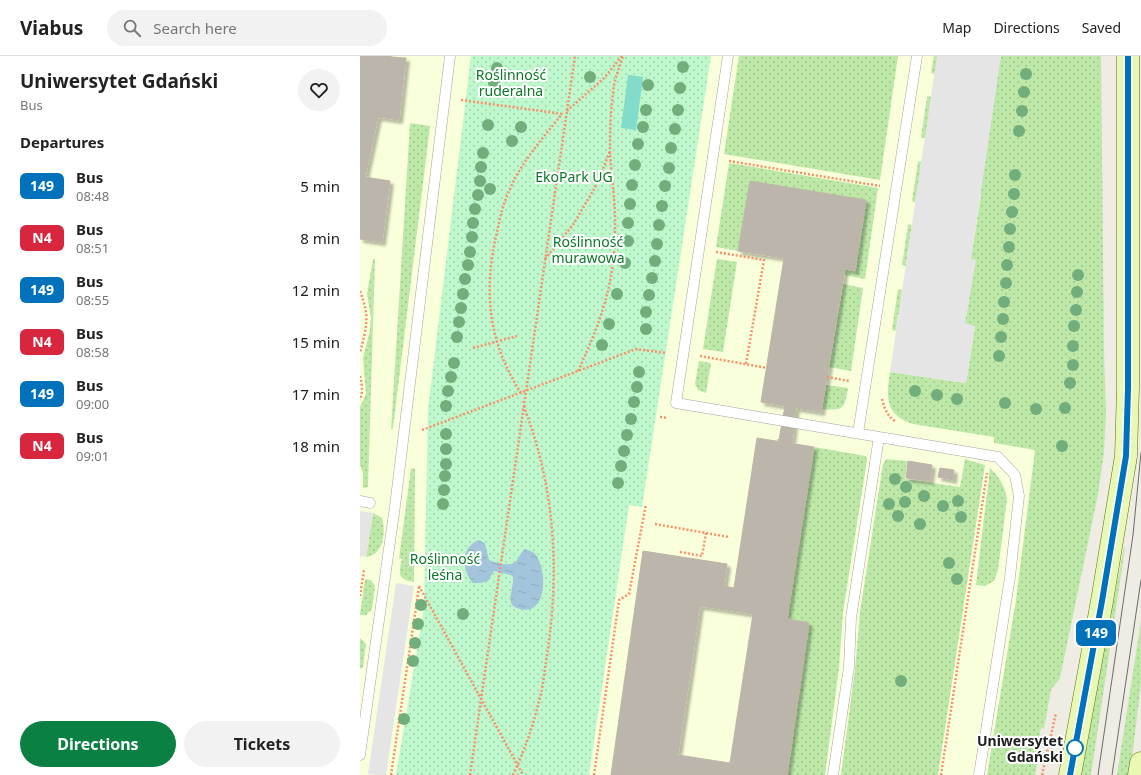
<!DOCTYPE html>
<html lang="en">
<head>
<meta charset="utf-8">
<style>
	:root { --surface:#fff; --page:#f2f2f2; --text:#222; --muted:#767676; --line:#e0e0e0; --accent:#0b8043 }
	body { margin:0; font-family:"Noto Sans",sans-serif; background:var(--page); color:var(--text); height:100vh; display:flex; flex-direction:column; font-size:15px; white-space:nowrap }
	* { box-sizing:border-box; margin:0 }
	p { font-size:13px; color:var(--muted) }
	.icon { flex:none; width:22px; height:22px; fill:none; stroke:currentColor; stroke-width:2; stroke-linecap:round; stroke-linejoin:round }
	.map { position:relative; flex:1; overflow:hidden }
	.panel { display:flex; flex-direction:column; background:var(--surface); width:360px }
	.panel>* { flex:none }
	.badge { padding:0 8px; border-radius:6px; font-size:14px; line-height:26px }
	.map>.badge { position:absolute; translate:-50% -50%; box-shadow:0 0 0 2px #fff }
	h2 { padding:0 20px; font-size:15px; line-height:36px }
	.round { display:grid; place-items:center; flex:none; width:42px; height:42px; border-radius:21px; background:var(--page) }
	.head { display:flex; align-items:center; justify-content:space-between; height:68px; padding:0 20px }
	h1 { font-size:19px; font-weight:700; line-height:30px }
	.action { display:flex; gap:8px; margin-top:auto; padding:8px 20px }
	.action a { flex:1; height:46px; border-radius:24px; background:var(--accent); color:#fff; font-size:16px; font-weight:700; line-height:46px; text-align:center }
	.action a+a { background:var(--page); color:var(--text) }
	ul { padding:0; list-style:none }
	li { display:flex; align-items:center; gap:12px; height:52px; padding:0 20px }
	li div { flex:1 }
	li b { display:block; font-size:15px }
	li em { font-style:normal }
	li .badge { min-width:44px; font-weight:700; text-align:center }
	header { display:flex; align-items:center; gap:24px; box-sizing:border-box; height:56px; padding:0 20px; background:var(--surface); border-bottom:1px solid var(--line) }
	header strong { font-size:19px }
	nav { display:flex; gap:22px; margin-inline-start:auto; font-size:14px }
	.search { width:280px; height:36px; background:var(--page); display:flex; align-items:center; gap:10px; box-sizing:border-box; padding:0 14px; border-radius:22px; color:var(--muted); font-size:15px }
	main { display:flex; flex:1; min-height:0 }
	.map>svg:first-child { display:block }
	.education { fill:#f9ffdb }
	.grass { fill:url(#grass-dots) }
	.park { fill:url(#park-dots) }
	.pitch { fill:#81ddc9 }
	.parking { fill:#e5e5e5 }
	.water { fill:url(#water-ripples) }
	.building { fill:#bbb5ac; stroke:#bfb5a5; fill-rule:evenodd; filter:url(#shadow) }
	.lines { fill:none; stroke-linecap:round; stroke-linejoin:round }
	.lane-casing { stroke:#a4a4a4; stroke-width:11 }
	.secondary-casing { stroke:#547206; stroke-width:23 }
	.path { stroke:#f8906a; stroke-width:2.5; stroke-dasharray:2 2; stroke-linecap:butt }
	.lane { stroke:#fff; stroke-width:10 }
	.secondary { stroke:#eaf8b6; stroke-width:22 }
	.tram { stroke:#6b6b6b; stroke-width:1 }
	.tree { fill:#72ad7c }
	.line-casing { stroke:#fff; stroke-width:9 }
	.line { stroke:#0072bc; stroke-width:6 }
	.stop-dot { fill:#fff; stroke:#0072bc; stroke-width:2 }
	.labels { text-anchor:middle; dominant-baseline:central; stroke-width:4; stroke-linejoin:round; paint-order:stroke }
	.park-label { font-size:14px; fill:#0c7928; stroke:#fff }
	.stop-label { font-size:14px; font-weight:bold; fill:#1d1d1d; stroke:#fff; text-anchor:end }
</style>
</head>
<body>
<header>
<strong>Viabus</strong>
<div class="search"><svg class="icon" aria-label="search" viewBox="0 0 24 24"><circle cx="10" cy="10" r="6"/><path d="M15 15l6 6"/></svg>Search here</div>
<nav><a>Map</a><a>Directions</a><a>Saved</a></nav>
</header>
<main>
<section class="panel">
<div class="head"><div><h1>Uniwersytet Gdański</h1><p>Bus</p></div><a class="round"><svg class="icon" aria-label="heart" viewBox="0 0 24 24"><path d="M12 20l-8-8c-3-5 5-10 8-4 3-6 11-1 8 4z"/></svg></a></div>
<h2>Departures</h2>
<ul>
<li><span class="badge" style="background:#0072bc;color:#fff">149</span><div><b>Bus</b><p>08:48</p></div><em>5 min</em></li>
<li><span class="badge" style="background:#d7263d;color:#fff">N4</span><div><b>Bus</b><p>08:51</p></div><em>8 min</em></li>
<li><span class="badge" style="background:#0072bc;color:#fff">149</span><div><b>Bus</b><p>08:55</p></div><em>12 min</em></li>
<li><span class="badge" style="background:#d7263d;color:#fff">N4</span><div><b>Bus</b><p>08:58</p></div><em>15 min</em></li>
<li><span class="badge" style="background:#0072bc;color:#fff">149</span><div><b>Bus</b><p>09:00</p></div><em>17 min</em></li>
<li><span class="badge" style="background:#d7263d;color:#fff">N4</span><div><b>Bus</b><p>09:01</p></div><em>18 min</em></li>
</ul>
<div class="action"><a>Directions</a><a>Tickets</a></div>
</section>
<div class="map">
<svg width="781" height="719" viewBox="0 0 781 719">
	<defs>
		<pattern id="grass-dots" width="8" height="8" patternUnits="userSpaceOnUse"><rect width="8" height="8" fill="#bde8a8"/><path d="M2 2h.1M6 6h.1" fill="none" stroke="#a2c790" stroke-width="1.8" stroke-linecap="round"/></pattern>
		<pattern id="park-dots" width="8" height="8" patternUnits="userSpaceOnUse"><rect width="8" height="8" fill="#bff8cd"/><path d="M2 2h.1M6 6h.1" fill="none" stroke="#a4d4b0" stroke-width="1.8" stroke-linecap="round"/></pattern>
		<pattern id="water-ripples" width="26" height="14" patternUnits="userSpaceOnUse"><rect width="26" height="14" fill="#a3c5db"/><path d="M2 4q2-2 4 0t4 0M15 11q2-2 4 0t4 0" fill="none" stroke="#8ca9bc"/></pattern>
		<filter id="shadow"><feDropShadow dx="3.5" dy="3.5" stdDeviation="1" flood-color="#0004"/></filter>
	</defs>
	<rect width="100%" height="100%" fill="#eeece3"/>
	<path class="education" d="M0 0H728L663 719H0Z"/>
	<path class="grass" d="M379 0H538L520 124 364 98Z
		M574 0H617L641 4V0H741L744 296 746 357 744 396 738 438 700 622 691 634 684 673 681 672 677 691 680 692 675 719H627L656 544 675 394 634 387V381L553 368C525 359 526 341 530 316L606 327 615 270 538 258 536 274 534 275 532 273 538 234 540 233 542 234 540 251 606 262 615 204 548 193 546 210 542 209 548 169 550 168 552 170 549 187 612 196 621 139 558 129 555 146 552 145 558 106 560 105 561 106 559 123 568 65 565 82H563L561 81 567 41 570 40 571 41 569 58 577 1 575 17 573 18 571 16Z
		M50 67 70 70 33 372 31 374Z
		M369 107 518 132 505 223 484 219 485 213 495 215 506 144 390 125 378 195 356 191Z
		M13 203H15L8 431 3 432V417L0 409V351L6 338 3 302 10 274 11 262 7 238Z
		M357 203 377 206 363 296 343 293Z
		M483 228 503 232 491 315 469 311Z
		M339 305 351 307 346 337 338 334 335 328Z
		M466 329 488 332C485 353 483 355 462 353Z
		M454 391 506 400 507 404 483 556 479 612 465 719H427L449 567 427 563Z
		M526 403 547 405 545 423 600 431 605 403 625 409 578 719H481L495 613 500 556 523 408Z
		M51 412 55 413 54 526C38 523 38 519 42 503H39Z
		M630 412C639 421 645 430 647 443L638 514 634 525 625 530 616 529Z
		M13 457 22 462C26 476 24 499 6 501L9 483 0 474 10 476Z
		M764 491 765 492 731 719H720Z
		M5 523 11 524 15 530 12 553 6 559H0Z
		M781 565V627L770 719H757Z
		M0 582 6 588 3 611 0 613Z"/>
	<path class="park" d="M111 0H351L282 451 269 449 229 719H36L64 552 68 353Z"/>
	<path class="pitch" d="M268 19 283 21 276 74 261 72Z"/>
	<path class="parking" d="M577 0H641L611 203 616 204 605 267 615 270 606 327 530 316Z
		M0 455 13 457 6 501 1 500 0 503Z
		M36 527 54 530 26 719H18L8 718Z"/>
	<path class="water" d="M119 484 125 488 129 504C136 507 152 512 157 504 160 500 161 496 165 493 168 494 172 495 174 497 188 510 188 561 160 553 156 552 152 550 151 546 149 541 154 528 153 521L151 519 134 515 128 525 121 527H113C102 514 100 491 119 484Z"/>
	<path class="building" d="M0 0H31V1L46 2 39 64 18 61 5 121 30 125 22 186 0 183Z
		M390 125 506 144 495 215 485 213 461 356 401 346 424 202 378 195Z
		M425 350 436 351 432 387 418 385V383L419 384Z
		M397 382 454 391 427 563 449 567 427 719H251L283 495 367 508 364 530 374 532ZM340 550 393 558 370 707 318 699Z
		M548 405 572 409 570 425 546 422Z
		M580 412 594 414 593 424 578 421Z"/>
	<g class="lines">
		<defs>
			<path id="lane" d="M368 0 316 347 638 401 655 419 659 440 650 521 619 719
				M498 377 557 0
				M0 445 10 447
				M0 699 35 450 90 0
				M473 719 489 611 491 562 519 381"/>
			<path id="secondary" d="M710 719 742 545 766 400 768 332V0
				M779 719 781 707"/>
		</defs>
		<use href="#lane" class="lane-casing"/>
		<use href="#secondary" class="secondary-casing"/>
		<path class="path" d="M101 44 203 58
			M207 55 244 22 262 0
			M369 105 520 130
			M356 196 404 204 386 308
			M185 203 213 169 237 128 250 95
			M0 235C10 262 7 269 0 297
			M113 292 157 280
			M340 300 407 312
			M218 315C240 268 255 227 255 175 256 148 251 120 250 93 250 72 251 50 254 29 256 19 260 10 263 0
			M0 320C2 327 3 336 0 344
			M467 321 489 325
			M161 337C128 286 123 234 137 176 140 162 143 147 150 133 162 105 183 82 202 58
			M522 343C524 351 527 360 535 365
			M300 361 307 362
			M62 374 276 293 306 297
			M295 468 369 481
			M320 496 342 500 346 477
			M59 530 163 719
			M0 540 4 514
			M31 719 59 531
			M110 719 215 0
			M153 719C164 696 173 670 179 645 183 632 184 618 186 606 200 519 196 434 164 351
			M234 719 259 544 269 538 286 448
			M581 719 627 417
			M682 719 696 657"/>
		<use href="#lane" class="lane"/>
		<use href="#secondary" class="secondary"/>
		<path class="tram" d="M738 719 773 479 781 397
			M752 719 781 524"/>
	</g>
	<g class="tree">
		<circle cx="323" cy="11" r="6"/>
		<circle cx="137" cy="12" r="6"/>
		<circle cx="666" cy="18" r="6"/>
		<circle cx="230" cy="21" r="6"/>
		<circle cx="134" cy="27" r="6"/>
		<circle cx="288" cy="29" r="6"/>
		<circle cx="320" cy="32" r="6"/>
		<circle cx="664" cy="36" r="6"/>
		<circle cx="286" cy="54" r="6"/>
		<circle cx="318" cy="54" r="6"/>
		<circle cx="662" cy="55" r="6"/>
		<circle cx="128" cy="69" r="6"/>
		<circle cx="161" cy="71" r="6"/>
		<circle cx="283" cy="71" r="6"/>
		<circle cx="315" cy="73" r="6"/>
		<circle cx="659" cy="75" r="6"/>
		<circle cx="152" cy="85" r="6"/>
		<circle cx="278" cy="88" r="6"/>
		<circle cx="311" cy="92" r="6"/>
		<circle cx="123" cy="97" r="6"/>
		<circle cx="275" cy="109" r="6"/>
		<circle cx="121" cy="111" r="6"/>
		<circle cx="309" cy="112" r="6"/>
		<circle cx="655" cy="119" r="6"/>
		<circle cx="120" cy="125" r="6"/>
		<circle cx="272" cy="129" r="6"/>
		<circle cx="305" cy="130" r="6"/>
		<circle cx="130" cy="133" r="6"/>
		<circle cx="654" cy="138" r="6"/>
		<circle cx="118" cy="139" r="6"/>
		<circle cx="270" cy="148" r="6"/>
		<circle cx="302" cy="150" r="6"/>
		<circle cx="115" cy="153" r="6"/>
		<circle cx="652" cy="156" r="6"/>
		<circle cx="113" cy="167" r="6"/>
		<circle cx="268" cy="167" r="6"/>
		<circle cx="299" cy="169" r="6"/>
		<circle cx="650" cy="173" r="6"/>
		<circle cx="112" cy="181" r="6"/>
		<circle cx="268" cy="185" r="6"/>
		<circle cx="297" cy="188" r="6"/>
		<circle cx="649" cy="191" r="6"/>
		<circle cx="110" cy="196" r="6"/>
		<circle cx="295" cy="205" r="6"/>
		<circle cx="265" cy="207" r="6"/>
		<circle cx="108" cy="209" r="6"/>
		<circle cx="647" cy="209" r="6"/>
		<circle cx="718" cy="219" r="6"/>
		<circle cx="292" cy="222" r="6"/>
		<circle cx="105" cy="223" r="6"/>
		<circle cx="646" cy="227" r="6"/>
		<circle cx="717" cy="236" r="6"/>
		<circle cx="103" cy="238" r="6"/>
		<circle cx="257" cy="238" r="6"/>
		<circle cx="289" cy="239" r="6"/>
		<circle cx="644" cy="246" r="6"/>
		<circle cx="101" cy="252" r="6"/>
		<circle cx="716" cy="254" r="6"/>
		<circle cx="286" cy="256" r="6"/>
		<circle cx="643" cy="263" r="6"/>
		<circle cx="99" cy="266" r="6"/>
		<circle cx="249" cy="268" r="6"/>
		<circle cx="714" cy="270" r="6"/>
		<circle cx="286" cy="273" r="6"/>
		<circle cx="97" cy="281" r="6"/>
		<circle cx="641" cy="281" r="6"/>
		<circle cx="242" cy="289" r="6"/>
		<circle cx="713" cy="290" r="6"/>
		<circle cx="639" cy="300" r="6"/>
		<circle cx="94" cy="307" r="6"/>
		<circle cx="713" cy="309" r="6"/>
		<circle cx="279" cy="316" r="6"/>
		<circle cx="91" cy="321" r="6"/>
		<circle cx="710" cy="327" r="6"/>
		<circle cx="277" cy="331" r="6"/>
		<circle cx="88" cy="335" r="6"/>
		<circle cx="555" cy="335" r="6"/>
		<circle cx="577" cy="339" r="6"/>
		<circle cx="597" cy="343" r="6"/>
		<circle cx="274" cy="346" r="6"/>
		<circle cx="645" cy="347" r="6"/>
		<circle cx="86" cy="350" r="6"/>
		<circle cx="705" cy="352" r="6"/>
		<circle cx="676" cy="353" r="6"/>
		<circle cx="271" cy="363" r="6"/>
		<circle cx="86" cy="378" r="6"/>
		<circle cx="267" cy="379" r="6"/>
		<circle cx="702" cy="390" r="6"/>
		<circle cx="86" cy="393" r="6"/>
		<circle cx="264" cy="395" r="6"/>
		<circle cx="86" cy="408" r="6"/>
		<circle cx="261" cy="410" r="6"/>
		<circle cx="85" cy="420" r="6"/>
		<circle cx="535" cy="423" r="6"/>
		<circle cx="258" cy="427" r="6"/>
		<circle cx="546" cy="431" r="6"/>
		<circle cx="84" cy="434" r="6"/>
		<circle cx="564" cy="440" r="6"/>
		<circle cx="598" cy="445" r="6"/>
		<circle cx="545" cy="446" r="6"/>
		<circle cx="83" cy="448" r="6"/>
		<circle cx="529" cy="448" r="6"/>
		<circle cx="583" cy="450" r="6"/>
		<circle cx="538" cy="460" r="6"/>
		<circle cx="601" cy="461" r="6"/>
		<circle cx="560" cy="468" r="6"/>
		<circle cx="589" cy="507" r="6"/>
		<circle cx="597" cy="523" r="6"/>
		<circle cx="61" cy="549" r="6"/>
		<circle cx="103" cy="558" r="6"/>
		<circle cx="58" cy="568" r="6"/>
		<circle cx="55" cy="587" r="6"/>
		<circle cx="53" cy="605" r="6"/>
		<circle cx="541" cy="625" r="6"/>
		<circle cx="44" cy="663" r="6"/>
	</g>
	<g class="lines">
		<defs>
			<path id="line" d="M710 719 742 545 766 400 768 332V0"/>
		</defs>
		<use href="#line" class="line-casing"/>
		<use href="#line" class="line"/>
	</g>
	<circle class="stop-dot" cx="715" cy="692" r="8"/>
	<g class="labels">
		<g class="park-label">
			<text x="151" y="18">Roślinność<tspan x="151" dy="16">ruderalna</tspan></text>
			<text x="214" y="120">EkoPark UG</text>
			<text x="228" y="185">Roślinność<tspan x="228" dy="16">murawowa</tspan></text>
			<text x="85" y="502">Roślinność<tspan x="85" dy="16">leśna</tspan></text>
		</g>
		<g class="stop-label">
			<text x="703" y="684">Uniwersytet<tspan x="703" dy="16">Gdański</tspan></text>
		</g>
	</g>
</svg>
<b class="badge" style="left:736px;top:577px;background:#0072bc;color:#fff">149</b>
</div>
</main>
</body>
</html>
